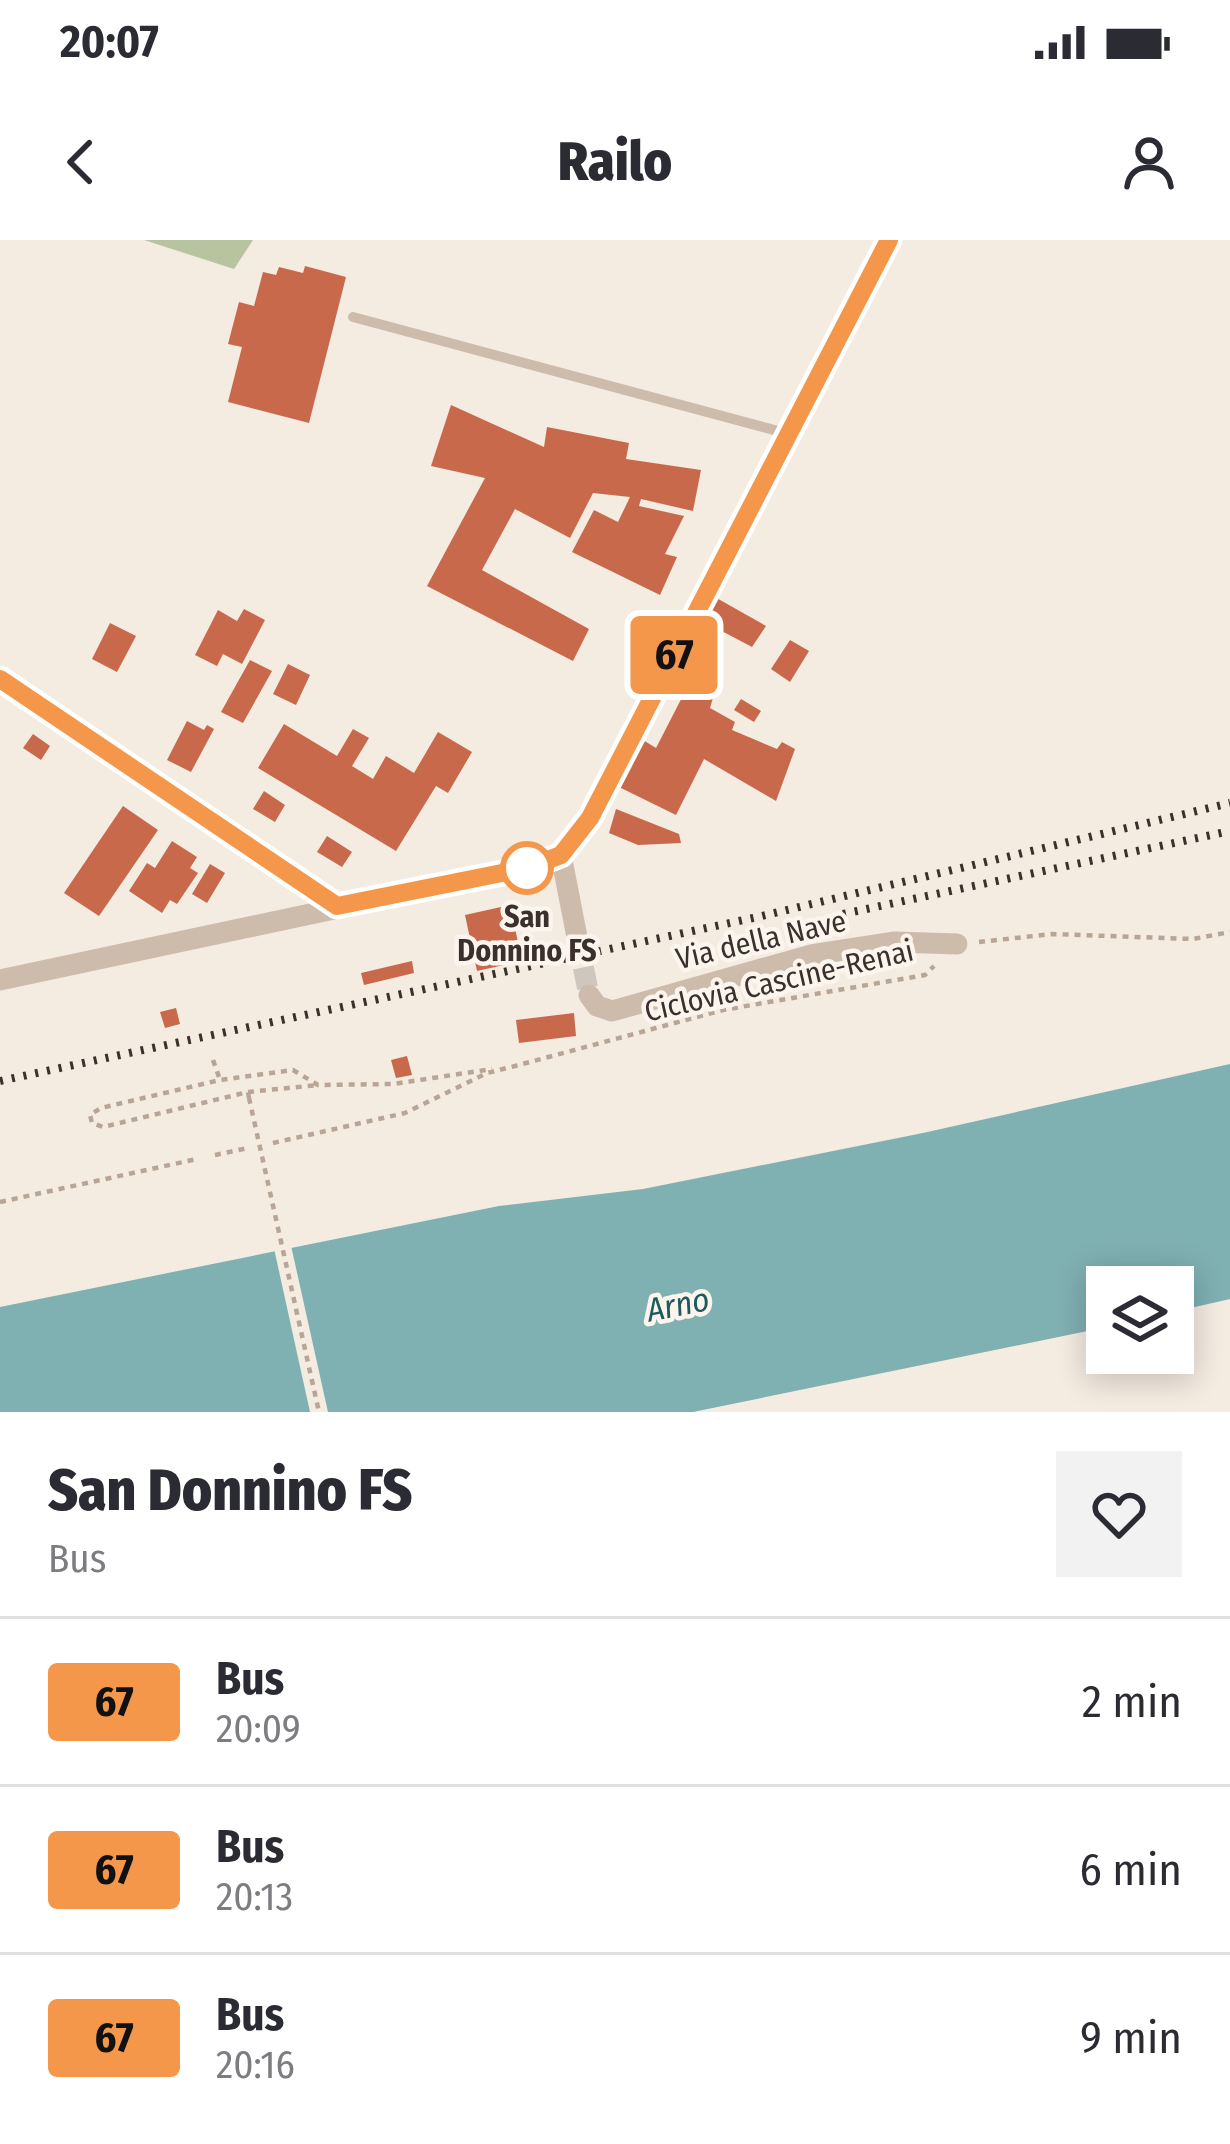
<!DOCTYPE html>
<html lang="it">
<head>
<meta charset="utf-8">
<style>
	:root { --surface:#fff; --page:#f2f2f3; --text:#2b2b33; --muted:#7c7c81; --line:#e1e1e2 }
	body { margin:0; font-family:"Fira Sans Condensed",sans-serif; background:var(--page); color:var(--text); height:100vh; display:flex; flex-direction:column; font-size:45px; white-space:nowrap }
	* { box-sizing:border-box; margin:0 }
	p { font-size:39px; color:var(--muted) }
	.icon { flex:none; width:66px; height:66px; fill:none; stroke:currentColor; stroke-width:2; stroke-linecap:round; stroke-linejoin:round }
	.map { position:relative; height:1172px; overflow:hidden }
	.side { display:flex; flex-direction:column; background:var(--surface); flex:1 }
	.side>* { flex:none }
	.badge { padding:0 24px; border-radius:9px; font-size:42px; line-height:78px }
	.tools { position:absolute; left:1086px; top:1026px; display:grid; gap:24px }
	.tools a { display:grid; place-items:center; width:108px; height:108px; border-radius:0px; background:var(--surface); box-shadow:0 6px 30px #0003; font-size:60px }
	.map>.badge { position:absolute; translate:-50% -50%; box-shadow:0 0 0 6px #fff }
	.round { display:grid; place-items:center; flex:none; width:126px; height:126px; border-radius:0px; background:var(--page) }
	.head { display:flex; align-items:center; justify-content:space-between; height:204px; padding:0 48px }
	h1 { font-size:57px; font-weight:800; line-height:90px }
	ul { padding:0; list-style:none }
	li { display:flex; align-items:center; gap:36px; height:168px; padding:0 48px; border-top:3px solid var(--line) }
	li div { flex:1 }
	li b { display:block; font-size:45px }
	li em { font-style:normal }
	li .badge { min-width:132px; font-weight:700; text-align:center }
	.status { display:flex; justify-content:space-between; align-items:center; height:84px; padding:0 60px; background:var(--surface); direction:ltr }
	.status svg { height:33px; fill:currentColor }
	header { display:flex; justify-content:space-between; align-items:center; height:156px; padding:0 48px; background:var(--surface); font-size:54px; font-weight:800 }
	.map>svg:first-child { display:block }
	.green { fill:#b8c4a0 }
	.water { fill:#7fb0b2 }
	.pier { fill:#f4ebe1 }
	.building { fill:#c8694b }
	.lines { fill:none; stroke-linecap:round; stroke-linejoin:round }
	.street-tunnel { stroke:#cfc6bd; stroke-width:21; stroke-dasharray:21 10; stroke-linecap:butt }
	.path { stroke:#b9a596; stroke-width:4.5; stroke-dasharray:6 6; stroke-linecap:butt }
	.lane { stroke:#cdbbac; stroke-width:10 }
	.street { stroke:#cdbbac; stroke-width:21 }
	.rail { stroke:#3b302b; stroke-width:8; stroke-dasharray:3 9; stroke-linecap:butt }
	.path-bridge { stroke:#b9a596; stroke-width:4.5; stroke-dasharray:6 6; stroke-linecap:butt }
	.line-casing { stroke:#fff; stroke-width:27 }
	.line { stroke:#f4974b; stroke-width:18 }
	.stop-dot { fill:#fff; stroke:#f4974b; stroke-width:6 }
	.labels { text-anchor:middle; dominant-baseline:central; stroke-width:9; stroke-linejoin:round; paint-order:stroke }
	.stop-label { font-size:30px; font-weight:bold; fill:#3b302b; stroke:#fbf5ee }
	.street-label { font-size:30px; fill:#3b302b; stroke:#fbf5ee }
	.water-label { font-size:33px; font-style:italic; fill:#1f5a5e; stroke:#fbf5ee }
</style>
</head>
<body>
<div class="status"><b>20:07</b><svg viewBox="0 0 49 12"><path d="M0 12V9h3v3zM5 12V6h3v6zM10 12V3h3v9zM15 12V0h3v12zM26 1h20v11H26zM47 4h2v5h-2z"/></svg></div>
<header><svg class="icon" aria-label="back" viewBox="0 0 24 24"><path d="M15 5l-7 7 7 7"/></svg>Railo<svg class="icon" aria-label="person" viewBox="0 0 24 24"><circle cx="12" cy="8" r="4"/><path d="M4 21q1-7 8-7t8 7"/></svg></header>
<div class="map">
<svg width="1230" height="1172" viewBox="0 0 1230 1172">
	<rect width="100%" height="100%" fill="#f4ebe1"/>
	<path class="green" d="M144 0H253L234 29Z"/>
	<path class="water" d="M1230 824V1059L1173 1072V1047H1107V1087L693 1172H0V1067L499 966 643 949 923 893Z"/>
	<path class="pier" d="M290 1001 328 1172H310L273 1004Z"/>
	<path class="building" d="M305 26 346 37 309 183 228 162 242 107 228 104 239 62 254 66 263 32 276 35 279 27 303 33Z
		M451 165 544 207 547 187 629 203 626 219 701 230 693 271 641 259 639 266 684 276 665 314 677 317 660 355 572 312 594 270 618 282 630 257 593 253 570 298 515 269 482 330 589 389 573 421 427 346 485 238 431 226Z
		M713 356 766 386 752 407 718 389 710 409 692 397Z
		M244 369 265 380 242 424 223 414 217 426 195 415 218 370 237 381Z
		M110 383 136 396 117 432 92 419Z
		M790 400 809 411 790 442 771 429Z
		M250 420 272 431 243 483 221 472Z
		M288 424 310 435 296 465 273 454Z
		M692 438 715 451 710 468 735 482 732 490 777 509 782 502 795 509 776 561 704 519 676 575 617 546 643 500 656 508Z
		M741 459 761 471 754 482 734 470Z
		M187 481 204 490 207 485 214 489 191 532 167 520Z
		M284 484 337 516 353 489 369 498 352 526 373 539 386 516 414 533 438 492 472 512 448 553 436 546 396 611 258 528Z
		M33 494 50 506 41 520 23 508Z
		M264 551 285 565 275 582 253 569Z
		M123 566 158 590 99 676 64 653Z
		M616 569 679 594 681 603 638 605 609 593Z
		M327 596 352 612 342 627 317 612Z
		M172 601 197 617 190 628 198 633 177 664 170 660 162 673 129 651 147 623 155 628Z
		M210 624 225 633 207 663 192 654Z
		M510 665 522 721 477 731 465 675Z
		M412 721 414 733 364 745 361 733Z
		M176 768 180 784 165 788 160 772Z
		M574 773 576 796 519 803 516 780Z
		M407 816 412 835 396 838 391 820Z"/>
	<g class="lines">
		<path class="street-tunnel" d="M577 697 589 755"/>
		<path class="path" d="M979 702 1052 694 1193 699 1230 692
			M213 820 219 837
			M248 852 318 845
			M249 858 248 852 103 887 92 883 90 875 101 868 220 840 293 830 318 845 393 844 492 829
			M273 903 405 873 487 833 515 826 723 770 925 735 934 726
			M215 915 248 908
			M0 962 197 919"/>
		<path class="lane" d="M353 77 789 194"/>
		<path class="street" d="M0 439 337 666
			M561 615 577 697
			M0 740 527 628 561 615 590 578 889 0
			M589 755 597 766 612 771 811 715 895 702 957 704"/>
		<path class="rail" d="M843 674 1230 591
			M0 841 762 676 1230 563"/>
		<path class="path-bridge" d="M249 858 319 1172"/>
	</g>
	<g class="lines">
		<defs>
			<path id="line" d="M0 439 337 666 527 628 561 615 590 578 889 0"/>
		</defs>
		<use href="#line" class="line-casing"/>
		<use href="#line" class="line"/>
	</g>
	<circle class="stop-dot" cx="527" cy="628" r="24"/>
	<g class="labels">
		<g class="stop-label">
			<text x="527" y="677">San<tspan x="527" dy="34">Donnino FS</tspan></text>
		</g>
		<g class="street-label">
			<text transform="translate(761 700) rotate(-13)">Via della Nave</text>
			<text transform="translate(779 741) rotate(-13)">Ciclovia Cascine-Renai</text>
		</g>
		<g class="water-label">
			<text transform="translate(678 1065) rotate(-11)">Arno</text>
		</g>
	</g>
</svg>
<div class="tools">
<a><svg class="icon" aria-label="layers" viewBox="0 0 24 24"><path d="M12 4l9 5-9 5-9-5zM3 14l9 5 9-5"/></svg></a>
</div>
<b class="badge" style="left:674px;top:415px;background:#f4974b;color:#111">67</b>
</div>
<section class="side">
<div class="head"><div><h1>San Donnino FS</h1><p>Bus</p></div><a class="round"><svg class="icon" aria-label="heart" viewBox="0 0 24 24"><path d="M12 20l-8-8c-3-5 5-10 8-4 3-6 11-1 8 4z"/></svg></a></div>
<ul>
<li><span class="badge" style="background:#f4974b;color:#111">67</span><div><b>Bus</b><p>20:09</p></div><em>2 min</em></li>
<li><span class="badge" style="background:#f4974b;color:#111">67</span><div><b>Bus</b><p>20:13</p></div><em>6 min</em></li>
<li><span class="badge" style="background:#f4974b;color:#111">67</span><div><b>Bus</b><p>20:16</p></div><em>9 min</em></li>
</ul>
</section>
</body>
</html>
